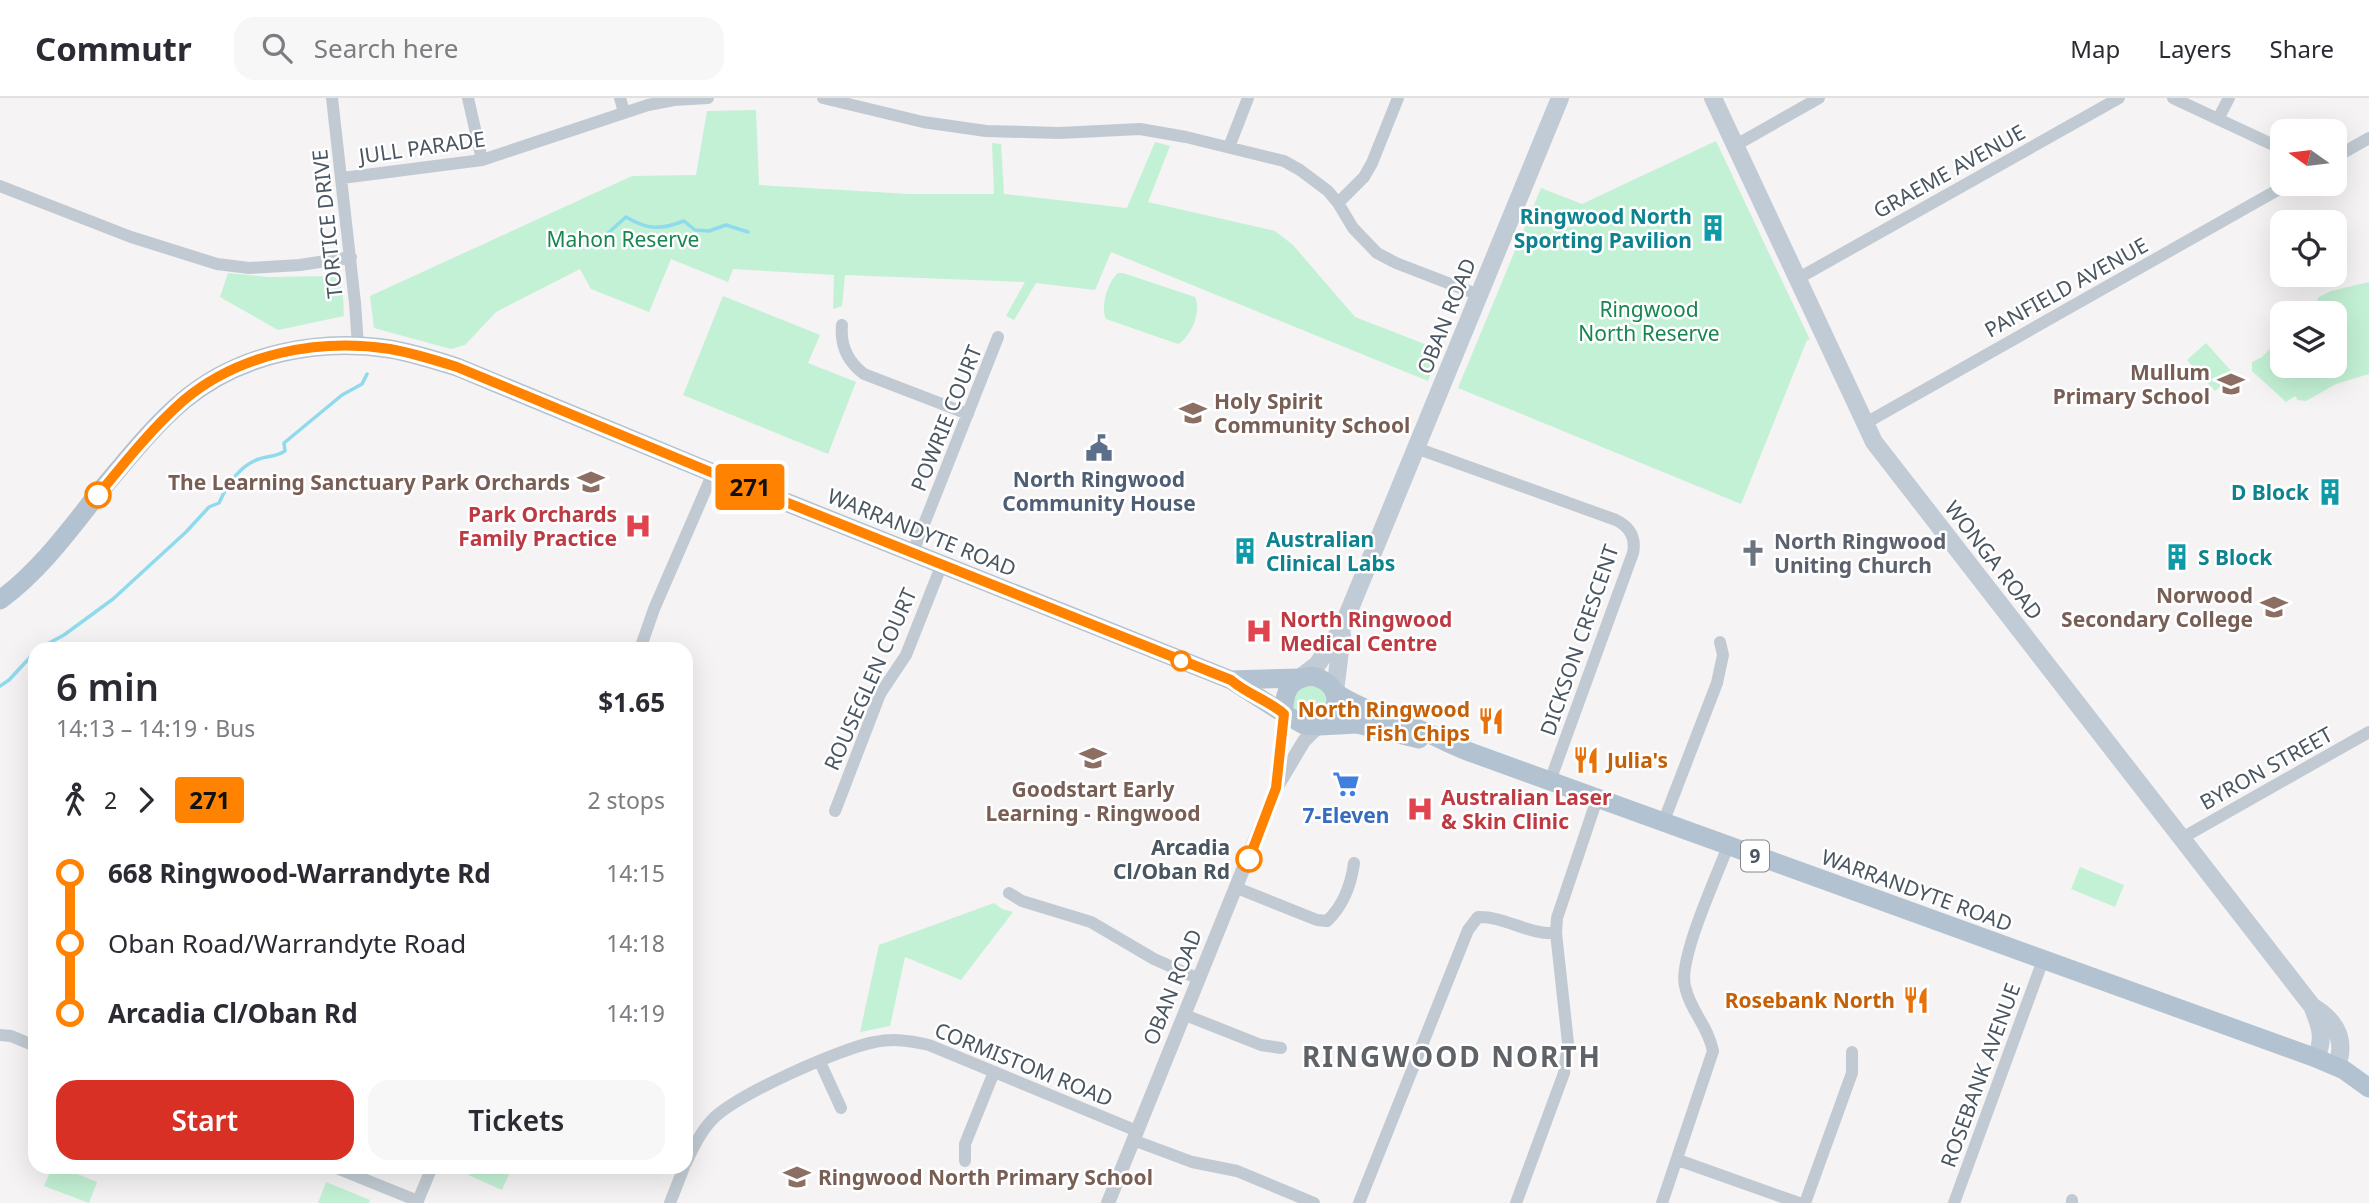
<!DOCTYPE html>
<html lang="en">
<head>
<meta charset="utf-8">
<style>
	:root { --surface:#fff; --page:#f7f7f7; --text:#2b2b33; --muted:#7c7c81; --line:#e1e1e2; --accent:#d93025 }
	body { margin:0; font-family:"Noto Sans",sans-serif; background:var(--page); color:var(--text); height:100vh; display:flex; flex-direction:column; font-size:26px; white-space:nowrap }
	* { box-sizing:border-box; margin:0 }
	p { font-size:23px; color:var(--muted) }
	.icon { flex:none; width:38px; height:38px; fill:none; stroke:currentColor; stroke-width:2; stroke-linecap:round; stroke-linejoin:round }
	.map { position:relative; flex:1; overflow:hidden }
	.panel { position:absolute; left:28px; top:544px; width:665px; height:532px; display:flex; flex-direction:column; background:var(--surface); border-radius:21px; box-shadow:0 7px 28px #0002 }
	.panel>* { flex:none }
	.badge { padding:0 14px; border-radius:5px; font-size:24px; line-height:46px }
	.needle { width:46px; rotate:284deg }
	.buttons { position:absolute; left:2270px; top:21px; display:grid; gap:14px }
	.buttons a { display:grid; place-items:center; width:77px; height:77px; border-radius:14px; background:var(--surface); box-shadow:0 7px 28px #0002; font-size:35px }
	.map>.badge { position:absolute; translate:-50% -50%; box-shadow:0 0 0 4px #fff }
	.legs { display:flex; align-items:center; gap:10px; height:77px; padding:0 28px; font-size:23px }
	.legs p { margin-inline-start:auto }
	.overview { display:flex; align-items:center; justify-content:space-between; height:119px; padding:0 28px }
	h1 { font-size:38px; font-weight:600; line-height:52px }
	.action { display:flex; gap:14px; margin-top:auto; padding:14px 28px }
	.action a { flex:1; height:80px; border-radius:21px; background:var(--accent); color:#fff; font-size:28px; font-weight:600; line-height:80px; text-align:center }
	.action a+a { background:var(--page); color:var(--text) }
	ul { padding:0 28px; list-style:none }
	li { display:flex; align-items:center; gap:24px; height:70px; font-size:26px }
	li i { display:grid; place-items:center; width:10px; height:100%; margin:0 9px; background:currentColor }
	li i::after { content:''; width:18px; height:18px; margin:-9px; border:5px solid; border-radius:50%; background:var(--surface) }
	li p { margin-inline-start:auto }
	li:first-child i { background:linear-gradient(#0000 50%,currentColor 0) }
	li:last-child i { background:linear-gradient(currentColor 50%,#0000 0) }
	header { display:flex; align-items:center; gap:42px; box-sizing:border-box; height:98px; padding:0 35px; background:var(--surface); border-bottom:2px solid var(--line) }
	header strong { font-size:33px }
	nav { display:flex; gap:38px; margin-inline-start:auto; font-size:24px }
	.search { width:490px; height:63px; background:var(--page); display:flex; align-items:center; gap:18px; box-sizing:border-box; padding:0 24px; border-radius:21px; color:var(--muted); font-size:26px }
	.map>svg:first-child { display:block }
	.green { fill:#c3f1d5 }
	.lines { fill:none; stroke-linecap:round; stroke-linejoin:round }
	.stream { stroke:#90daee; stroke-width:3.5 }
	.minor { stroke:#c1cad2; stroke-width:12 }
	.tertiary { stroke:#c1cad2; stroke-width:14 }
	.secondary { stroke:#c1cbd6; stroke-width:18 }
	.primary { stroke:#b3c2d1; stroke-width:19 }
	.line-1-casing { stroke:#fff; stroke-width:16 }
	.line-1 { stroke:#ff8200; stroke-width:10 }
	.stop-1-dot { fill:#fff; stroke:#ff8200; stroke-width:3.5 }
	.labels { text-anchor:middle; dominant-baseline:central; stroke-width:5; stroke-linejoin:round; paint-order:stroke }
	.shield { fill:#fff; stroke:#808990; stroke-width:2 }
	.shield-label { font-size:19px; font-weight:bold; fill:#4a5661 }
	.street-label { font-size:21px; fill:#4a5661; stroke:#fff }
	.culture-label { font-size:21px; font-weight:bold; fill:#0d838f; stroke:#fff; text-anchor:end }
	.park-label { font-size:21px; fill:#17864f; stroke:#fff }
	.education-label { font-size:21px; font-weight:bold; fill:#785e54; stroke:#fff; text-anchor:end }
	.service-label { font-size:21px; font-weight:bold; fill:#4e5e75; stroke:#fff }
	.health-label { font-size:21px; font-weight:bold; fill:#be3a42; stroke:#fff; text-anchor:start }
	.worship-label { font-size:21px; font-weight:bold; fill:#5b616d; stroke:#fff; text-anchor:start }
	.food-label { font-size:21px; font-weight:bold; fill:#c56008; stroke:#fff; text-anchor:end }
	.shop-label { font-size:21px; font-weight:bold; fill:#366cbe; stroke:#fff }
	.stop-label { font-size:21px; font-weight:bold; fill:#4a5661; stroke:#fff; text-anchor:end }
	.district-label { font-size:28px; font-weight:bold; letter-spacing:2px; fill:#5f6368; stroke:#fff }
</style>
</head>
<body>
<header>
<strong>Commutr</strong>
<div class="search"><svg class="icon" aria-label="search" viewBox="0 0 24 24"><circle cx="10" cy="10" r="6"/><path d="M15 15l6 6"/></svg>Search here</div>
<nav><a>Map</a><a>Layers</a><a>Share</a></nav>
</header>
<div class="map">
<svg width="2369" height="1105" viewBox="0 0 2369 1105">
	<rect width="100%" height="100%" fill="#f5f3f3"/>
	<path class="green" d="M756 12 759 87 909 96H994L992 45 1001 46 1004 96 1127 110 1155 44 1170 48 1148 104 1275 133 1293 147 1355 219 1440 252 1428 283 1111 154 1095 192 1036 185 1014 222 1006 218 1025 184 845 177 842 208 833 211 834 177 733 171 728 184 671 161 649 214 591 191 580 171 496 214 465 247 451 251 374 230 370 198 632 78 696 77 707 13Z
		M1716 43 1810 242H1807L1741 406 1458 290 1541 90 1582 106Z
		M228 175 268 179 333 178C345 185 343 205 344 218L278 232 220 199Z
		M1118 175H1123L1195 199C1202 213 1191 239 1178 246L1106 221C1100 209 1108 183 1118 175Z
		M2369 184V276L2336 286 2306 303 2298 302 2295 298 2286 304 2252 273V264L2262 259 2282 238V268H2334V215H2312L2319 199 2331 193Z
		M723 198 820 237 808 265 856 284 828 356 683 297Z
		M2206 245 2234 276 2215 293 2187 262Z
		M1318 586 1329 602 1317 621 1296 616 1291 606 1295 591Z
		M2080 769 2124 787 2115 809 2071 791Z
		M994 805 1002 811 1013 814 961 882 905 859 890 928 860 934 879 847Z
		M52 1069H60L97 1084 89 1105 44 1088Z
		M472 1069H493L509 1076 502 1092 468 1077Z
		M326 1084 370 1102 369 1105H318Z"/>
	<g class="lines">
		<path class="stream" d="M586 144 607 136 626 119C648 132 660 132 684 123L695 132 709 133 726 127 748 134
			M38 551 64 537 113 501 186 434 209 409 219 405C227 387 239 368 259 361 269 357 274 360 285 353L284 345 342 297 362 286 367 276
			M0 588 9 582 35 554"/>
		<path class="minor" d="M332 0 355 205 358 248
			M468 0 482 62
			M620 0 624 14
			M823 0 923 24 986 33 1059 35 1140 31 1186 39 1284 63 1300 72 1328 93 1338 105 1353 130 1377 155 1396 165 1479 197
			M2173 0 2282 51
			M2218 21 2229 0
			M1736 47 1819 0
			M1229 49 1248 0
			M2334 60 2369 40
			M342 80 482 62 648 7 674 2 708 0
			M0 88 131 139 217 166 249 170 300 167 351 159
			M1338 105 1364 79 1372 65 1398 0
			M1797 181 2119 0
			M842 227C840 248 848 264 864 276L968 316
			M1864 326 2288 86
			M1416 350 1616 422C1630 429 1636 440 1633 455L1550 683
			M913 454 998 239
			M640 551 654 511 713 375
			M835 713 880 596 906 557 942 466
			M1663 725 1717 585 1723 557 1720 544
			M2182 740 2369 634
			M1237 790 1317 822 1327 823C1343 808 1351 787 1354 765
			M1009 795 1022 803 1091 824 1154 861 1199 881
			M1185 917 1261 947 1281 950
			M0 937 11 938 35 948
			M820 964 841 1010
			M1133 1042 1192 1064 1237 1073 1314 1105
			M1678 1062 1799 1105
			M965 1063V1046L994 974
			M686 1065C693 1050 700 1035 711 1023 733 998 841 950 875 944 894 940 911 943 929 947L1137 1033
			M334 1069 418 1103
			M417 1105 432 1069
			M670 1105 684 1069
			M1359 1105 1468 832 1478 819C1505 818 1528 837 1556 835
			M1516 1105 1564 975 1568 945 1556 835 1557 820 1597 701
			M1662 1105 1713 953C1708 927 1690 913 1685 888 1678 861 1717 778 1728 748
			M1805 1105 1852 975V954
			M1954 1105 2043 862
			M2072 1105V1102"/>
		<path class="tertiary" d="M1277 685 1284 616
			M1108 1105 1276 690 1304 643 1319 628"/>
		<path class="secondary" d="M1713 0 1874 344 2312 908C2320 927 2325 940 2316 960
			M1301 579 1317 567 1342 530 1560 0
			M1335 593 1342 537
			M2315 910C2337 924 2346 943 2337 968"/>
		<path class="primary" d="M0 502C40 473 71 430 101 392 127 361 153 328 184 302 241 255 319 240 390 251 413 255 435 262 457 269L713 375 1231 582 1283 615
			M1312 578C1342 585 1343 613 1319 628L1304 627 1283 615C1285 593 1288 581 1312 578Z
			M1231 582 1300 580
			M1335 594C1358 610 1385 617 1411 628 1430 635 1448 646 1467 653L2316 960 2344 972 2369 990
			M1319 628 1357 626 1419 641"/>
	</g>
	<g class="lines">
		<defs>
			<path id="line-1" d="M98 397C125 364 152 330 184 302 240 255 319 240 390 251 413 255 435 262 457 269L713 375 1231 582C1247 596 1268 602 1284 616L1276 690 1249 761"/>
		</defs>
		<use href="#line-1" class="line-1-casing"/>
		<use href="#line-1" class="line-1"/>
	</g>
	<defs>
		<symbol id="building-bare" viewBox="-9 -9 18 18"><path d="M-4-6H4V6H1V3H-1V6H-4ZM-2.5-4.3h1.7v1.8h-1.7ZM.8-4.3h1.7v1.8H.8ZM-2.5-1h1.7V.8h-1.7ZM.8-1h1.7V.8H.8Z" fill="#0f9aa8" stroke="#fff" stroke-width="2.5" paint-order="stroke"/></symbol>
		<symbol id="school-bare" viewBox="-9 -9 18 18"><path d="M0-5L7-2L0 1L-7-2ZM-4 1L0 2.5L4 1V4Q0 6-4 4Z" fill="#8d6e63" stroke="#fff" stroke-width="2.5" paint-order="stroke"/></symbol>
		<symbol id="civic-bare" viewBox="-9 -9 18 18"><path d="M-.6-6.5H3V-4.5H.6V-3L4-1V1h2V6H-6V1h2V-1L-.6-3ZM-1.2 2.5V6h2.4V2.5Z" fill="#5c6f8a" stroke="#fff" stroke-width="2.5" paint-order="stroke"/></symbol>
		<symbol id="hospital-bare" viewBox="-9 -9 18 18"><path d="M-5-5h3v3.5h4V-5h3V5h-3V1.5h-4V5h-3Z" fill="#e0444e" stroke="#fff" stroke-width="2.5" paint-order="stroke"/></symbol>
		<symbol id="church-bare" viewBox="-9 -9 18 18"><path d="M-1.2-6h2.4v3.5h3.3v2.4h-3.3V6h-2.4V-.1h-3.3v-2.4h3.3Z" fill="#6b7280" stroke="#fff" stroke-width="2.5" paint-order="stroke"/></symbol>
		<symbol id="restaurant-bare" viewBox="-9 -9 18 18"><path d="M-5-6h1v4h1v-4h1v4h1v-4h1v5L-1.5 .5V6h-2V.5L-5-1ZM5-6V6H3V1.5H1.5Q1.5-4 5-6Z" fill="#e8710a" stroke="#fff" stroke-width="2.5" paint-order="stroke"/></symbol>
		<symbol id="supermarket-bare" viewBox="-9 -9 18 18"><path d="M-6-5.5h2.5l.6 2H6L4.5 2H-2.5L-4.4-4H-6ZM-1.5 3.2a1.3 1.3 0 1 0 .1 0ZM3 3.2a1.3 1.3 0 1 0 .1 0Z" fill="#3f7fe0" stroke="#fff" stroke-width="2.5" paint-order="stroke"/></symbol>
	</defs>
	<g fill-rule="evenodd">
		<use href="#building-bare" x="1694" y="111" width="38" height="38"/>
		<use href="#school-bare" x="2212" y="267" width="38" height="38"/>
		<use href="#school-bare" x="1174" y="296" width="38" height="38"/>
		<use href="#civic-bare" x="1080" y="331" width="38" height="38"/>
		<use href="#school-bare" x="572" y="365" width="38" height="38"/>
		<use href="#building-bare" x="2311" y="375" width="38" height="38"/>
		<use href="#hospital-bare" x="619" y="409" width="38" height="38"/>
		<use href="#building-bare" x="1226" y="434" width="38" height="38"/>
		<use href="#church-bare" x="1734" y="436" width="38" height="38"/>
		<use href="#building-bare" x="2158" y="440" width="38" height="38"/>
		<use href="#school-bare" x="2255" y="490" width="38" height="38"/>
		<use href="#hospital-bare" x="1240" y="514" width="38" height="38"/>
		<use href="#restaurant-bare" x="1472" y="604" width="38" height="38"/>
		<use href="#school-bare" x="1074" y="641" width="38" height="38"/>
		<use href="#restaurant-bare" x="1567" y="643" width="38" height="38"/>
		<use href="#supermarket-bare" x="1327" y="667" width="38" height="38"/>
		<use href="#hospital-bare" x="1401" y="692" width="38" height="38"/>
		<use href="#restaurant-bare" x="1897" y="883" width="38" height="38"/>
		<use href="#school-bare" x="778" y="1060" width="38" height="38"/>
	</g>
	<g class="stop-1-dot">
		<circle cx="98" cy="397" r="12"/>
		<circle cx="1181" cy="563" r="9"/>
		<circle cx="1249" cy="761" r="12"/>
	</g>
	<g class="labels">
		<rect class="shield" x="1741" y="742.5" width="28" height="31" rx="5"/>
		<g class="shield-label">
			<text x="1755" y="758">9</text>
		</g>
		<g class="street-label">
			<text transform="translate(422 49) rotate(-8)">JULL PARADE</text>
			<text transform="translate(1949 73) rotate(-29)">GRAEME AVENUE</text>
			<text transform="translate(327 126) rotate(-96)">TORTICE DRIVE</text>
			<text transform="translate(2066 189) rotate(-29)">PANFIELD AVENUE</text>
			<text transform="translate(1446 218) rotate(-68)">OBAN ROAD</text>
			<text transform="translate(946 320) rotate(-68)">POWRIE COURT</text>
			<text transform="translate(922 434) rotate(22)">WARRANDYTE ROAD</text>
			<text transform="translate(1994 462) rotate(52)">WONGA ROAD</text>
			<text transform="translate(1579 542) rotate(-71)">DICKSON CRESCENT</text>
			<text transform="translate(870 581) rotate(-66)">ROUSEGLEN COURT</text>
			<text transform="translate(2266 670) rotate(-29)">BYRON STREET</text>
			<text transform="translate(1917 792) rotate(20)">WARRANDYTE ROAD</text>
			<text transform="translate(1172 889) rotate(-68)">OBAN ROAD</text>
			<text transform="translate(1024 966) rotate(22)">CORMISTOM ROAD</text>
			<text transform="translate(1980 977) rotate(-70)">ROSEBANK AVENUE</text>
		</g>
		<g class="culture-label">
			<text x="1692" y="118">Ringwood North<tspan x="1692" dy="24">Sporting Pavilion</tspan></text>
			<text x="2309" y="394">D Block</text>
			<text x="1266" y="441" text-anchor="start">Australian<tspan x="1266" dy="24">Clinical Labs</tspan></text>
			<text x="2198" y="459" text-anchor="start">S Block</text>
		</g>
		<g class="park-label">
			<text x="623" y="141">Mahon Reserve</text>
			<text x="1649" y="211">Ringwood<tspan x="1649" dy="24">North Reserve</tspan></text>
		</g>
		<g class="education-label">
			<text x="2210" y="274">Mullum<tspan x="2210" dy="24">Primary School</tspan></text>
			<text x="1214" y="303" text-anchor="start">Holy Spirit<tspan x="1214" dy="24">Community School</tspan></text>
			<text x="570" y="384">The Learning Sanctuary Park Orchards</text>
			<text x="2253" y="497">Norwood<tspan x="2253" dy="24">Secondary College</tspan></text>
			<text x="1093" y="691" text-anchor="middle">Goodstart Early<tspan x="1093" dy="24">Learning - Ringwood</tspan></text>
			<text x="818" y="1079" text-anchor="start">Ringwood North Primary School</text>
		</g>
		<g class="service-label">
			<text x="1099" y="381">North Ringwood<tspan x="1099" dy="24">Community House</tspan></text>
		</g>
		<g class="health-label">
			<text x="617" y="416" text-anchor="end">Park Orchards<tspan x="617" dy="24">Family Practice</tspan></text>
			<text x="1280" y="521">North Ringwood<tspan x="1280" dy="24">Medical Centre</tspan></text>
			<text x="1441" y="699">Australian Laser<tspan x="1441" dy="24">&amp; Skin Clinic</tspan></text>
		</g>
		<g class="worship-label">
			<text x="1774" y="443">North Ringwood<tspan x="1774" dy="24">Uniting Church</tspan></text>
		</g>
		<g class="food-label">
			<text x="1470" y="611">North Ringwood<tspan x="1470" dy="24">Fish Chips</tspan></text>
			<text x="1607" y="662" text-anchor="start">Julia's</text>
			<text x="1895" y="902">Rosebank North</text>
		</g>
		<g class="shop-label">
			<text x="1346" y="717">7-Eleven</text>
		</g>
		<g class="stop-label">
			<text x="1230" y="749">Arcadia<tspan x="1230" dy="24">Cl/Oban Rd</tspan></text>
		</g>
		<g class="district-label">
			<text x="1452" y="958">RINGWOOD NORTH</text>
		</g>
	</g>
</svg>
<div class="buttons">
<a><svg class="needle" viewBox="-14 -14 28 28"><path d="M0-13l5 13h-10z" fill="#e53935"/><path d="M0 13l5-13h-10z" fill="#7c7c81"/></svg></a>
<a><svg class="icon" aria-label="locate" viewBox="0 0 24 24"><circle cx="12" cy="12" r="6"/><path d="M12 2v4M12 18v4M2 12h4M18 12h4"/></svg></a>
<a><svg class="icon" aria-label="layers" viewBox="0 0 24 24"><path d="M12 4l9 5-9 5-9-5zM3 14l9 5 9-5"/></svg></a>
</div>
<b class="badge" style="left:750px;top:389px;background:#ff8200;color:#111">271</b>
<section class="panel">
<div class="overview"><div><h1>6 min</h1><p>14:13 – 14:19 · Bus</p></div><b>$1.65</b></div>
<div class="legs"><svg class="icon" aria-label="walk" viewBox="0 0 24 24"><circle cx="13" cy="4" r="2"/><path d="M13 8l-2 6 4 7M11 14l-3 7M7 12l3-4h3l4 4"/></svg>2<svg class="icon" aria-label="forward" viewBox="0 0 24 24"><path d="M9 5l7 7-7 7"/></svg><b class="badge" style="background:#ff8200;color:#111">271</b><p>2 stops</p></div>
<ul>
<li><i style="color:#ff8200"></i><b>668 Ringwood-Warrandyte Rd</b><p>14:15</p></li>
<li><i style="color:#ff8200"></i><span>Oban Road/Warrandyte Road</span><p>14:18</p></li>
<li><i style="color:#ff8200"></i><b>Arcadia Cl/Oban Rd</b><p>14:19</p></li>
</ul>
<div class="action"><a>Start</a><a>Tickets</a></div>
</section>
</div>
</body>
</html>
